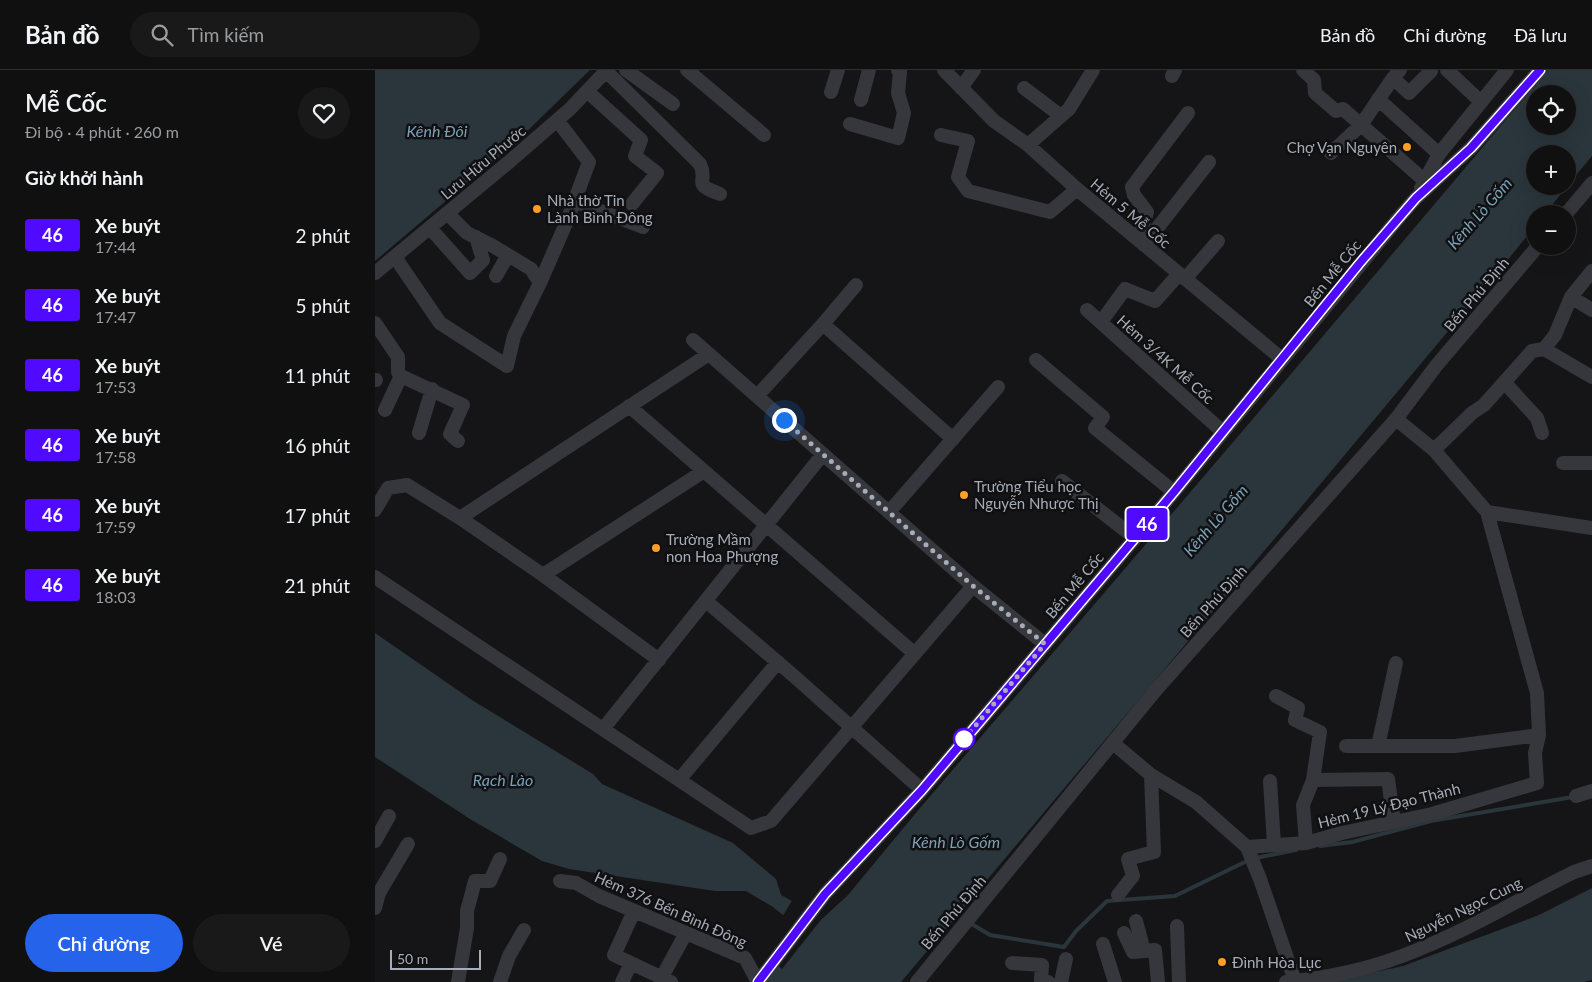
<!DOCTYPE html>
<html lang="vi">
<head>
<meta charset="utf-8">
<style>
	:root { --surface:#101011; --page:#19191a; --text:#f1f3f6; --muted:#9c9d9f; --line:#303031; --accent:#2563eb }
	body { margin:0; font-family:Lato,sans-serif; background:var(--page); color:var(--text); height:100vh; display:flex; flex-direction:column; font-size:19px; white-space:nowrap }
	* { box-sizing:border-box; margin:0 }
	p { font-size:16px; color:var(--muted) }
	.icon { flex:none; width:28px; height:28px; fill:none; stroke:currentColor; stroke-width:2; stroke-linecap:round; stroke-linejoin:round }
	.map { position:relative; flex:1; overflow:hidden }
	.details { display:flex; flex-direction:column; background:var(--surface); width:375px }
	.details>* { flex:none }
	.badge { padding:0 10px; border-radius:4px; font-size:18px; line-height:32px }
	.tools { position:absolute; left:1151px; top:15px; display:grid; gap:10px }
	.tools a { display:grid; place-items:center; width:50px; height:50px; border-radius:50%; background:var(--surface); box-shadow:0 5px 20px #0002,0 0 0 1px var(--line); font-size:25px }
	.scale { position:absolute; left:15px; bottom:12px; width:91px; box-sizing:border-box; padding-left:5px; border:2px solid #a6adb8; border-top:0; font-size:14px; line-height:18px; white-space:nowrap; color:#a6adb8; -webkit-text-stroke:4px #101012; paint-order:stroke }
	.you { position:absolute; width:25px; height:25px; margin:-12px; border:4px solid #fff; border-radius:50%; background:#1a73e8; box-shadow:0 0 0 8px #1a73e833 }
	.map>.badge { position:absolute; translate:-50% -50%; box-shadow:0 0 0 2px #fff }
	h2 { padding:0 25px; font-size:19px; line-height:45px }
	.round { display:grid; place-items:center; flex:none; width:52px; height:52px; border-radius:26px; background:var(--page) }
	.summary { display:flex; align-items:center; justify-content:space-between; height:85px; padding:0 25px }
	h1 { font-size:24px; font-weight:600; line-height:38px }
	.cta { display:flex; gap:10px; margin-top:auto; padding:10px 25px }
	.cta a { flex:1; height:58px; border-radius:30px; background:var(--accent); color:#fff; font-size:20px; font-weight:600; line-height:58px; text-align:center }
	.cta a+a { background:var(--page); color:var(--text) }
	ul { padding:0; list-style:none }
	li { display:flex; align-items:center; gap:15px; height:70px; padding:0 25px }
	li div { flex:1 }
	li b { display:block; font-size:19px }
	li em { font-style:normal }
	li .badge { min-width:55px; font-weight:700; text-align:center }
	header { display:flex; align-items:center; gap:30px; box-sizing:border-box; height:70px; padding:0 25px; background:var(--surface); border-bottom:1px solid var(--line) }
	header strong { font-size:24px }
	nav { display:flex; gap:28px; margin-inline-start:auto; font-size:18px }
	.search { width:350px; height:45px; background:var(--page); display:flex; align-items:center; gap:12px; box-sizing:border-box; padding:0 18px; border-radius:28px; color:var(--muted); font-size:19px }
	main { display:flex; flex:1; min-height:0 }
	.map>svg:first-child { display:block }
	.water { fill:#2a363c; fill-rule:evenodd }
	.pier { fill:#151517 }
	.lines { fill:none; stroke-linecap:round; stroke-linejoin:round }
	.stream { stroke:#2a363c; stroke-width:4 }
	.minor { stroke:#36373c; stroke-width:14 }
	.line-casing { stroke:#fff; stroke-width:11 }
	.line { stroke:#4f0aff; stroke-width:8 }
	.walk { stroke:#a6adb8; stroke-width:5; stroke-dasharray:0 9 }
	.poi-dot { fill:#ff9e25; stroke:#101012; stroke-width:2 }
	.stop-dot { fill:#fff; stroke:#4f0aff; stroke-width:2.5 }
	.labels { text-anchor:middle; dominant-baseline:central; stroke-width:5; stroke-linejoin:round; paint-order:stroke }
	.poi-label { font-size:15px; fill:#a6adb8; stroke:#101012; text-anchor:start }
	.street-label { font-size:15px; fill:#a6adb8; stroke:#101012 }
	.water-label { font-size:16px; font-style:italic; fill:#7aa0b6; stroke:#101012 }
</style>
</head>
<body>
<header>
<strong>Bản đồ</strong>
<div class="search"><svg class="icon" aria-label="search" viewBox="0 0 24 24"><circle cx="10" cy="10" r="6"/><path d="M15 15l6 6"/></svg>Tìm kiếm</div>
<nav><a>Bản đồ</a><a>Chỉ đường</a><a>Đã lưu</a></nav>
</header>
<main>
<section class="details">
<div class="summary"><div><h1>Mễ Cốc</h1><p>Đi bộ · 4 phút · 260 m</p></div><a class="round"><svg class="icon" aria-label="heart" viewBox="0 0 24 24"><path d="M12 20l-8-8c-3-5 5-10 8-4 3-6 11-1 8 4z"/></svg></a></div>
<h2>Giờ khởi hành</h2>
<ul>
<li><span class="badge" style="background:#4f0aff;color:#fff">46</span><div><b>Xe buýt</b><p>17:44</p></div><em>2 phút</em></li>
<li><span class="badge" style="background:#4f0aff;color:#fff">46</span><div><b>Xe buýt</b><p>17:47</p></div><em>5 phút</em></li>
<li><span class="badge" style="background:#4f0aff;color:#fff">46</span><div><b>Xe buýt</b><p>17:53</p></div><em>11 phút</em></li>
<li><span class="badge" style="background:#4f0aff;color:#fff">46</span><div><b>Xe buýt</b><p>17:58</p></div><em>16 phút</em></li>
<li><span class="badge" style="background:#4f0aff;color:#fff">46</span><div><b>Xe buýt</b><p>17:59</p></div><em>17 phút</em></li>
<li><span class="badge" style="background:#4f0aff;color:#fff">46</span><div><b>Xe buýt</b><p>18:03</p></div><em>21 phút</em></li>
</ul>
<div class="cta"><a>Chỉ đường</a><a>Vé</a></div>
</section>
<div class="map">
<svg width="1217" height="912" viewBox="0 0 1217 912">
	<rect width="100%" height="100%" fill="#151517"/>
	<path class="water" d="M0 0H215L145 68 0 191Z
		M1173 0H1217V86L1192 116V84H1160V116H1192L1170 144H1160V156L1140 181 927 436 526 912H390L399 902 429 862 398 837 371 821H340L194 799 167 791 95 749 0 687V563L97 630 218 704 227 714 358 773 401 809 406 825 448 848 473 825 540 744 871 357ZM1160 24H1192V56H1160Z
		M1217 818V910L1209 912H955L1028 896 1164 845Z"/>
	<path class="pier" d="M418 829 447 845 457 836 407 899 402 895 426 862 407 847Z"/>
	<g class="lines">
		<path class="stream" d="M945 776 977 772 1056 751 1198 727
			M595 853 615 865 689 877 701 861 732 831 800 826 876 789 921 780"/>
		<path class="minor" d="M251 0 298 34
			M312 0 389 65
			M569 0 619 51 653 75 702 119 907 289
			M928 0 939 10 940 23 961 41 968 39 1050 111
			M1072 0 1106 32
			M231 1 325 94C334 113 315 113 345 124
			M797 6 800 0
			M1018 8 1034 23 1056 1
			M586 18 599 0
			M649 18 686 46
			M212 21 266 70 260 86 282 103 257 134
			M456 22 463 0
			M1003 29 1064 84
			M486 30 494 0
			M475 54 523 68 529 43 523 23 525 2 523 0
			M566 65 593 71 583 107 593 121 675 142 702 119
			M653 75 694 39 718 0
			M956 83 986 55 1018 8 1025 0
			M1046 118 1064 84 1132 0
			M199 131 268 157
			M1191 144 1217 113
			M55 158 95 203 108 190 101 167
			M763 170 772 142 759 125 757 117 813 43
			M769 175 834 92
			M20 187 65 253 132 296 139 266 165 213 156 199 118 176 92 163 72 143
			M0 203 134 92 195 39 232 0
			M121 206 133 185
			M810 209 843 171
			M165 213 192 151 214 92 182 50
			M1196 227 1217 240
			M712 240 848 362
			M726 252 750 219 780 231 804 204
			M0 253 23 287V302L26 306 88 335 75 364 83 371
			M448 254 578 369
			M318 270 598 516 670 574
			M1169 279 1217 307
			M661 290 728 347 720 358 799 422
			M0 310H1
			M1130 313 1162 348 1167 363
			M382 326 448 254 481 215
			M254 336 540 584
			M10 340 26 306
			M1021 349 1059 380 1112 442 1217 458
			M44 363 57 319
			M1059 380 1097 343 1109 335 1157 281 1169 279 1180 265 1196 227 1217 201
			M1188 393H1217
			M687 411 760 468
			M0 440 13 418 32 415 85 448 334 284
			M514 442 623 317
			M85 448 168 505 284 590
			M168 505 329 401
			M0 507 376 758 396 751 598 516
			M331 531 420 607 547 720
			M901 626 923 638 920 650 945 662 938 710 928 735 931 773
			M228 659 448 384
			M738 673 776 705 821 732 872 777 885 809 920 911
			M971 676H1080L1164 665
			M1003 676 1021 593
			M304 710 403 592
			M938 710 1013 709 1019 752
			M895 711 899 775
			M1201 726 1217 721
			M0 771 14 746
			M872 777 931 773 967 763 1057 744 1162 713 1160 683 1164 665 1162 623 1112 442
			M185 811 201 813 224 826 370 888 383 912 450 824 547 720 799 422 1026 145 1041 128 1096 78 1165 0
			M743 825 758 806 753 789 779 782 776 705
			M0 838 4 823 33 774
			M259 841 239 885 296 912
			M761 851 769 881
			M802 856 804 912
			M749 863 758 882 780 880 783 912
			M728 874 740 912
			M637 893 667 895 666 910 673 912
			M287 907 311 863
			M83 912 92 858V841L100 811H115L125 789
			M125 912 134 886 149 860
			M247 912 256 893
			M542 912 780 621 1021 349 1061 296 1163 176
			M686 912 691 889
			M911 912C950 908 990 900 1027 886 1087 864 1142 830 1199 802L1217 796"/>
	</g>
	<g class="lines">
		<defs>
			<path id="line" d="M383 912 450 824 547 720 799 422 984 194 1041 128 1096 78 1165 0"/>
		</defs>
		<use href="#line" class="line-casing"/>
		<use href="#line" class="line"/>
		<path class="walk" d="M409 350 598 516 670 574 589 669"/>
	</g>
	<g class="poi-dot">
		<circle cx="1032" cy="77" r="5"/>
		<circle cx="162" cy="139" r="5"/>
		<circle cx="589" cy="425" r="5"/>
		<circle cx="281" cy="478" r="5"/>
		<circle cx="847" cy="892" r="5"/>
	</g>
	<circle class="stop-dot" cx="589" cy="669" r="10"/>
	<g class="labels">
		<g class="poi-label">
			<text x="1022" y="77" text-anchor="end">Chợ Vạn Nguyên</text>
			<text x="172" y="130">Nhà thờ Tin<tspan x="172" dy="17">Lành Bình Đông</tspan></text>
			<text x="599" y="416">Trường Tiểu học<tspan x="599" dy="17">Nguyễn Nhược Thị</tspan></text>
			<text x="291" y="469">Trường Mầm<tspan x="291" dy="17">non Hoa Phượng</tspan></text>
			<text x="857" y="892">Đình Hòa Lục</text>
		</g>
		<g class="street-label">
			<text transform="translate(108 92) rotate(-40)">Lưu Hữu Phước</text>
			<text transform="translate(756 143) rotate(40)">Hẻm 5 Mễ Cốc</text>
			<text transform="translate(957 203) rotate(-51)">Bến Mễ Cốc</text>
			<text transform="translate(1101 224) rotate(-50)">Bến Phú Định</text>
			<text transform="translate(791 289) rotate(42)">Hẻm 3/4K Mễ Cốc</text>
			<text transform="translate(699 515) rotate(-50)">Bến Mễ Cốc</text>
			<text transform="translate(838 531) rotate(-48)">Bến Phú Định</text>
			<text transform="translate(1014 735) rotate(-14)">Hẻm 19 Lý Đạo Thành</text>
			<text transform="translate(296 839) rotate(24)">Hẻm 376 Bến Bình Đông</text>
			<text transform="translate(1088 839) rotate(-26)">Nguyễn Ngọc Cung</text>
			<text transform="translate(578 842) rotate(-50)">Bến Phú Định</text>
		</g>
		<g class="water-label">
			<text x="62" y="60">Kênh Đôi</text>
			<text transform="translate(1104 143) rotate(-49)">Kênh Lò Gốm</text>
			<text transform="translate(840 450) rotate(-49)">Kênh Lò Gốm</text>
			<text x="128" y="709">Rạch Lào</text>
			<text x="581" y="771">Kênh Lò Gốm</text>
		</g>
	</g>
</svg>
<div class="tools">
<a><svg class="icon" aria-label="locate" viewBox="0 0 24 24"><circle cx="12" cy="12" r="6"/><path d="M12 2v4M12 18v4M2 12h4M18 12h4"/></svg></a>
<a>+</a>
<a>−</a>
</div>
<div class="scale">50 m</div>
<div class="you" style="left:409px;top:350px"></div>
<b class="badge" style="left:772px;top:454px;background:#4f0aff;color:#fff">46</b>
</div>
</main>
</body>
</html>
